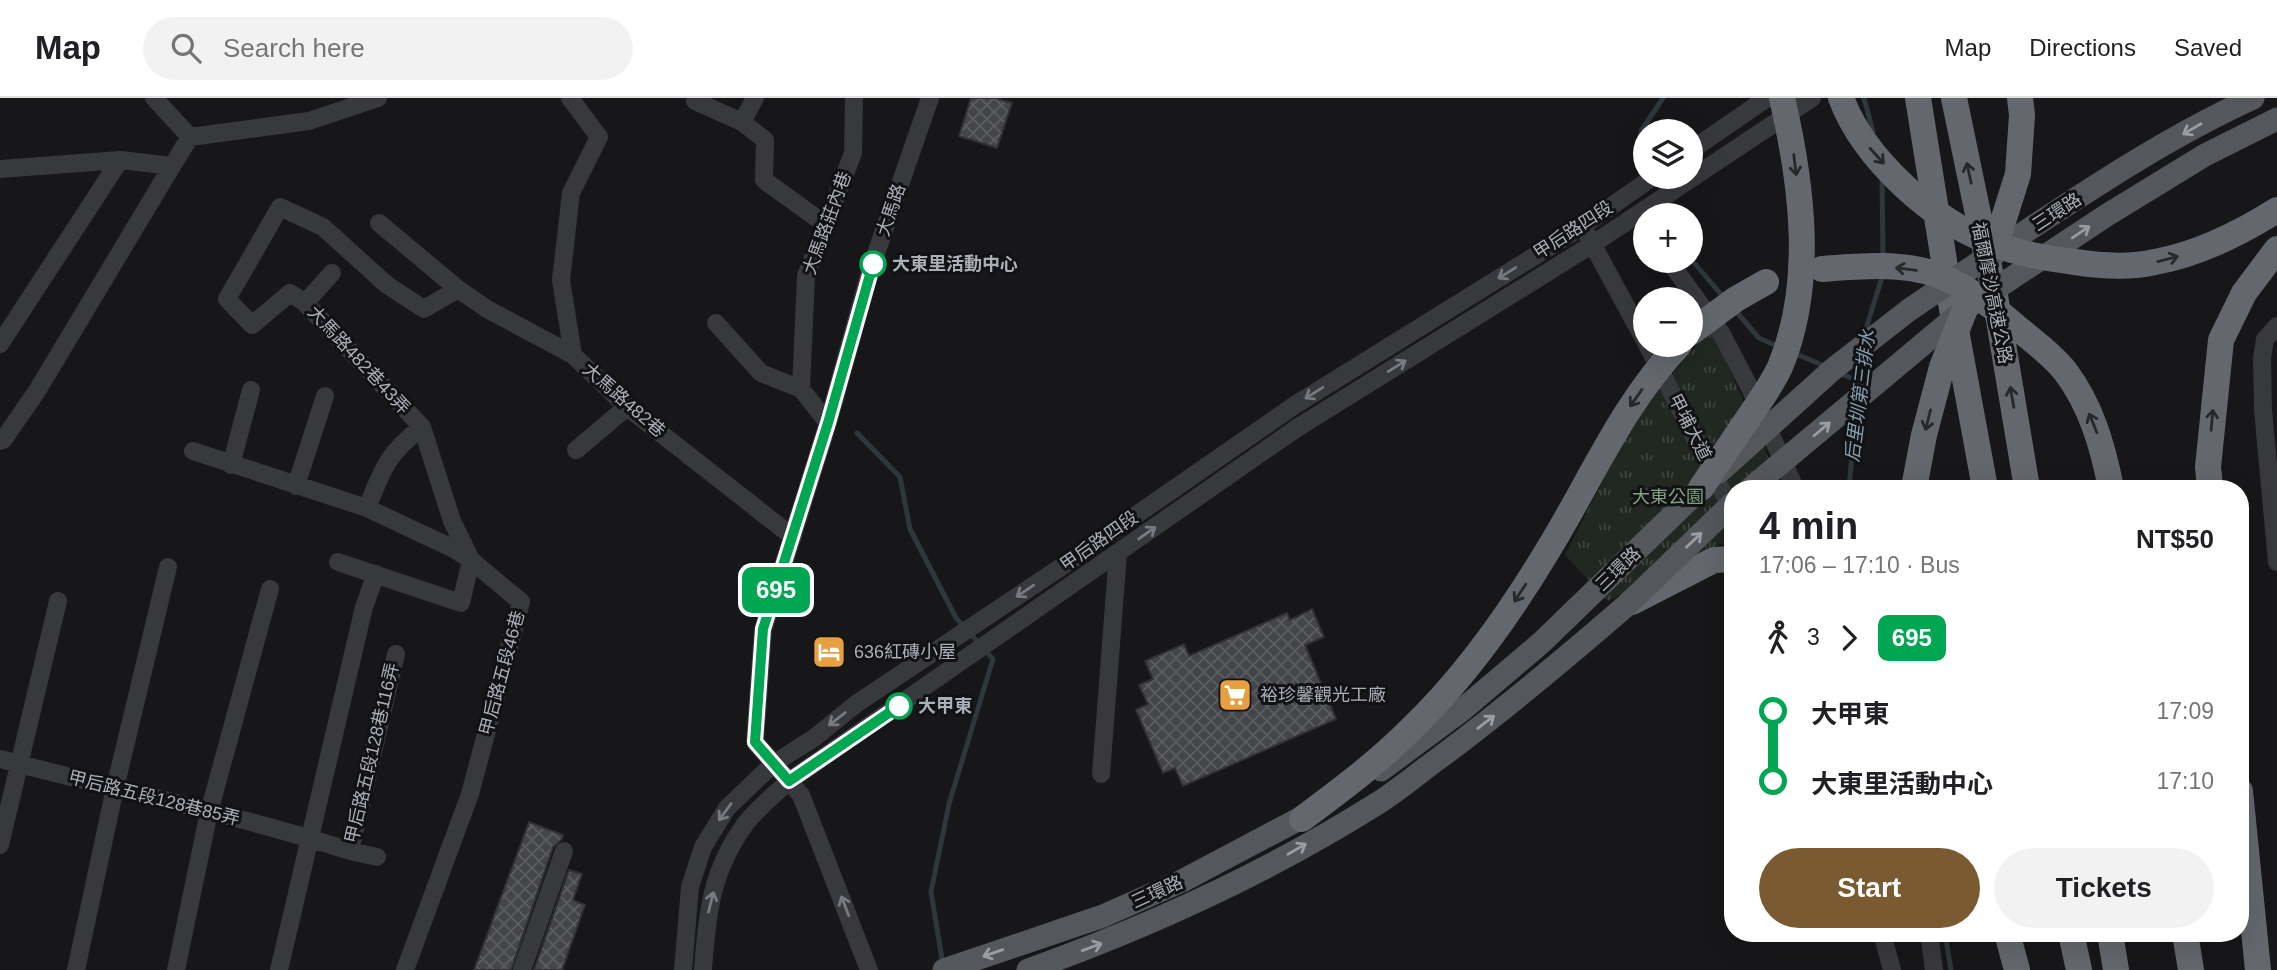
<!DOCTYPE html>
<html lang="en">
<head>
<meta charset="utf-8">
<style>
	:root { --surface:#fff; --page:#f2f2f2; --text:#202124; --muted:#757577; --line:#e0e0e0; --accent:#795a31 }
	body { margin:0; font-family:Helvetica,"Noto Sans TC",sans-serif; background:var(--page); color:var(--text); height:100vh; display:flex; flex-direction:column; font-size:26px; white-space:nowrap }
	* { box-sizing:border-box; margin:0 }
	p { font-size:23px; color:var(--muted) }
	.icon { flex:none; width:38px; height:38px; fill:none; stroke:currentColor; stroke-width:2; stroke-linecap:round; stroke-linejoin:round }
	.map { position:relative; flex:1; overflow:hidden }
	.side { position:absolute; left:1724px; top:382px; width:525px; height:462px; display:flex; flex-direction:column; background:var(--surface); border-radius:28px; box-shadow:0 7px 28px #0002 }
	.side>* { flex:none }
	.badge { padding:0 14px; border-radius:10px; font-size:24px; line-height:46px }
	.tools { position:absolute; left:1633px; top:21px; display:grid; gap:14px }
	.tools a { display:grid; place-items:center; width:70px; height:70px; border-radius:50%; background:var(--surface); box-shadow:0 7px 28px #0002; font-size:35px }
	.map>.badge { position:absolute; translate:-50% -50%; box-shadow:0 0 0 4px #fff }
	.legs { display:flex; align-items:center; gap:10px; height:77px; padding:0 35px; font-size:23px }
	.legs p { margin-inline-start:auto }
	.summary { display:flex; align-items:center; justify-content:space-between; height:119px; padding:0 35px }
	h1 { font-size:38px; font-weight:700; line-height:52px }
	.action { display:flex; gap:14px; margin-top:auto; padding:14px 35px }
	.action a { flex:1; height:80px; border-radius:42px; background:var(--accent); color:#fff; font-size:28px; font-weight:700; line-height:80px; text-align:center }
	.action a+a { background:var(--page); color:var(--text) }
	ul { padding:0 35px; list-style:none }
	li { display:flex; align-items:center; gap:24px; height:70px; font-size:26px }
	li i { display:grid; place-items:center; width:10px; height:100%; margin:0 9px; background:currentColor }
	li i::after { content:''; width:18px; height:18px; margin:-9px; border:5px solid; border-radius:50%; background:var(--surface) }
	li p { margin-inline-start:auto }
	li:first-child i { background:linear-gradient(#0000 50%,currentColor 0) }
	li:last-child i { background:linear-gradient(currentColor 50%,#0000 0) }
	header { display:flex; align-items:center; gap:42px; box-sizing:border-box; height:98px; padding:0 35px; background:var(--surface); border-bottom:2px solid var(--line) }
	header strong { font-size:33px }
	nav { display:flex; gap:38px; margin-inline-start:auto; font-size:24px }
	.search { width:490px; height:63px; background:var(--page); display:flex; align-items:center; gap:18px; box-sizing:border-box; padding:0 24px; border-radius:38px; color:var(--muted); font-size:26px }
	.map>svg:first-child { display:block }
	.grass { fill:url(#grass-tufts) }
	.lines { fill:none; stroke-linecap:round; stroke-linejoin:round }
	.stream { stroke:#2e373c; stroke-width:5 }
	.building { fill:url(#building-cross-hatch); stroke:#313134; stroke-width:2 }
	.minor { stroke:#38393d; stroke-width:18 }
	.major { stroke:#54575c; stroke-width:23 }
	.highway { stroke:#64686e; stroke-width:26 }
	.major-bridge { stroke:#54575c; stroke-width:23 }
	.highway-bridge { stroke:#64686e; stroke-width:26 }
	.oneway { stroke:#999da6 }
	.oneway2 { stroke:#26282a }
	.oneway3 { stroke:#777a81 }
	.line-1-casing { stroke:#fff; stroke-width:16 }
	.line-1 { stroke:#00a651; stroke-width:10 }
	.stop-1-dot { fill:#fff; stroke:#00a651; stroke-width:3.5 }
	.labels { text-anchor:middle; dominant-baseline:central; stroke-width:6; stroke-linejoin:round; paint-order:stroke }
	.street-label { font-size:18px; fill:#aaafb8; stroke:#121214 }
	.stop-label { font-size:18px; font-weight:bold; fill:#aaafb8; stroke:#121214; text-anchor:start }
	.park-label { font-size:18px; fill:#83a182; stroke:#121214 }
	.poi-label { font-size:18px; fill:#aaafb8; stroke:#121214; text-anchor:start }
	.water-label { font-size:19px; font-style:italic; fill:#839fb0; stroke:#121214 }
</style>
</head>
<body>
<header>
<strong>Map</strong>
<div class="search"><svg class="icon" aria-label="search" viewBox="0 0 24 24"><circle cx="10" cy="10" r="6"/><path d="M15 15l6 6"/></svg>Search here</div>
<nav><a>Map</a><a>Directions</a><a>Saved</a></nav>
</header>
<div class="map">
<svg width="2277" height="872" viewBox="0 0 2277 872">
	<defs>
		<pattern id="grass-tufts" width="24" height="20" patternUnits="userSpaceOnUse" patternTransform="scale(1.75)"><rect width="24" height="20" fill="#212821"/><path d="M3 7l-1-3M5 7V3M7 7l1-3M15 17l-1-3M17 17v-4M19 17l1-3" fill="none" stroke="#3f453f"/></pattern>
		<pattern id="building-cross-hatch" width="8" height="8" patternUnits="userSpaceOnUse" patternTransform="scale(1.75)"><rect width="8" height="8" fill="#444548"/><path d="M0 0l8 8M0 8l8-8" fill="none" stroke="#5c5d60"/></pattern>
	</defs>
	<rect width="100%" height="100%" fill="#171719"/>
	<path class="grass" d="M1711 230 1782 390H1732V444L1720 446 1608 503 1565 457 1634 322Z"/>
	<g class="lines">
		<path class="stream" d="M1864 0 1873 34
			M1645 68 1641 33 1663 0
			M1882 78 1883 159
			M1690 160 1725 201
			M1734 211 1759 240 1779 249
			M1864 237 1883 176
			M1794 255 1827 269
			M1839 275 1859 283
			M1858 292 1860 260
			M857 335 900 379 910 431 956 520 993 561 949 706 931 794 943 867
			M1849 390 1856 312
			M1945 835 1951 872"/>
	</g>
	<path class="building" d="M971 0H995L1012 5 997 50 959 38Z
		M1312 511 1324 539 1305 547 1336 621 1183 688 1175 670 1163 675 1136 612 1148 606 1139 587 1153 581 1145 563 1184 546 1189 558 1287 515 1290 522Z
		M529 724 563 737 561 742 553 749 511 872H474Z
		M569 772 582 776 573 802 585 807 562 872H534Z"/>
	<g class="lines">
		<path class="minor" d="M154 0 190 39 309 23 378 0
			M570 0 599 39 571 95 561 182 573 257
			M695 3 742 24 765 42 764 82 826 127
			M742 24 755 0
			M1690 53 1767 0
			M0 71 120 62 172 68 190 39
			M379 125 458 191
			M1588 138 1645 243
			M1669 163 1721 235 1751 292 1795 390
			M305 205 332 175
			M716 225 761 275 801 291
			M2277 228 2265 241 2262 260 2263 312 2277 464
			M0 246 120 62
			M1647 247 1732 412
			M828 325 801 291 806 178 853 55 854 0
			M0 343 3 342 37 293 172 68
			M576 352 627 309
			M193 353 367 410 452 450 471 462 521 504 470 696 405 872
			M231 367 251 292
			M296 388 325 298
			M367 410C383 370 387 356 422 329
			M338 464 461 505 471 462 452 423 422 329 305 205 290 195 252 227 227 201 280 109 323 129 387 187 424 211 458 191 487 211 573 257 627 309 793 439
			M0 661C116 692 235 716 350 753L396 556
			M1101 676 1118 455
			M0 747 58 503
			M350 753 377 759
			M1882 835 1892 872
			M1929 835 1934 872
			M76 872 115 690 168 469
			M176 872 209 714 270 491
			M279 872 364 509 376 476
			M522 872 564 753
			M683 872 690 789 703 749 727 710 773 666 814 640 856 606 1064 467 1295 307 1583 128 1653 79
			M703 872C707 816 711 772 746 725 758 710 775 696 789 683L1297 330 1593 146 1812 0
			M869 872 801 697 755 644 763 532 828 325 871 170 930 0"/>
		<path class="major" d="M1993 155C2077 100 2161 42 2253 0
			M1381 672 1462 612 1542 544 1701 390
			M944 872 1103 818 1182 783 1316 712
			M1028 872C1151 828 1267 775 1378 705 1400 691 1421 673 1442 658 1506 610 1567 559 1628 506"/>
		<path class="highway" d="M1918 0 1949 194 1985 390
			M1954 0 1995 198 2027 390
			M1993 155 2018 76 2022 17 2020 0
			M2210 390 2208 369 2221 242 2244 195 2277 151
			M1632 504 1714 462 1732 461
			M2240 693 2258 872
			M2007 835 2017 872
			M2071 835 2079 872
			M2110 835 2116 872
			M2185 835 2191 872"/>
		<path class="major-bridge" d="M1719 374 1832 272 1909 212 1993 155
			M1751 390 1965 211 2107 117 2205 57 2277 21
			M1628 506 1732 406"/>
		<path class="highway-bridge" d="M1841 0C1864 61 1932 122 1992 145 2019 156 2046 160 2075 164 2101 168 2129 170 2155 164 2199 156 2239 136 2277 112
			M1822 171C1859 168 1902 164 1938 177 1966 188 1991 207 2013 226 2030 241 2051 255 2065 273 2091 307 2103 349 2111 390
			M1690 235 1736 201 1766 184
			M1701 390C1717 366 1733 343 1749 319 1760 303 1772 286 1780 269 1815 185 1802 86 1782 0
			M1914 390 1924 337 1942 269 1965 211
			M1302 721C1339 693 1376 666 1409 633 1464 581 1509 517 1548 452 1591 382 1622 307 1679 247"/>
	</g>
	<defs><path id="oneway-shaft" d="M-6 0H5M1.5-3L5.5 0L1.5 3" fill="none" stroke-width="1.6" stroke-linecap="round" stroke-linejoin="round" transform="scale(1.75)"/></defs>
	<g class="oneway">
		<use href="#oneway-shaft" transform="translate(2192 31) rotate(150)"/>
		<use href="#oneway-shaft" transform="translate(2081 134) rotate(-34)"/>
		<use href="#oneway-shaft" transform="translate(1822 331) rotate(-40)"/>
		<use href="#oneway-shaft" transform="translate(1694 442) rotate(-44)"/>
		<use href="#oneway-shaft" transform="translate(1486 624) rotate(-38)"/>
		<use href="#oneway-shaft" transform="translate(1297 751) rotate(-30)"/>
		<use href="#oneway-shaft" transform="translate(1092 849) rotate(-20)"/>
		<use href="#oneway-shaft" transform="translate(993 855) rotate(161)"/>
	</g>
	<g class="oneway2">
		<use href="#oneway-shaft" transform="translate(1877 58) rotate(48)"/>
		<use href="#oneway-shaft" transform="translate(1795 67) rotate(83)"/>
		<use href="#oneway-shaft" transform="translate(1969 75) rotate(-102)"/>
		<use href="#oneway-shaft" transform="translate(2168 161) rotate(-15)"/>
		<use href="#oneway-shaft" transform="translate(1906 171) rotate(-172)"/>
		<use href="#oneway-shaft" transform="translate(2012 299) rotate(-100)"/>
		<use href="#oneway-shaft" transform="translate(1636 300) rotate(125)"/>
		<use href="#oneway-shaft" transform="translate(1928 322) rotate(104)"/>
		<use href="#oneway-shaft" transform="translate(2212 322) rotate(-85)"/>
		<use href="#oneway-shaft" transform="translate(2093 325) rotate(-112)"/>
		<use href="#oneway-shaft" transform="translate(1520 495) rotate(123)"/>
	</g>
	<g class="oneway3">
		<use href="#oneway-shaft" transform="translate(1507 175) rotate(148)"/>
		<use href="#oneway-shaft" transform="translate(1397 268) rotate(-32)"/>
		<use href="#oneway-shaft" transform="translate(1314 295) rotate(148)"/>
		<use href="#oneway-shaft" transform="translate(1147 435) rotate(-35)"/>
		<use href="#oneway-shaft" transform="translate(1025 493) rotate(146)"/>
		<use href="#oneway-shaft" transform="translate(837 621) rotate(142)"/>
		<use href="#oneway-shaft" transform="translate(725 714) rotate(126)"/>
		<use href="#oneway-shaft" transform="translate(711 804) rotate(-76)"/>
		<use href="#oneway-shaft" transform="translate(845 808) rotate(-111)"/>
	</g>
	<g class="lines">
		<defs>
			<path id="line-1" d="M873 166 828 325 763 531 755 644 789 683 899 608"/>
		</defs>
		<use href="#line-1" class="line-1-casing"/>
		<use href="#line-1" class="line-1"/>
	</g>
	<defs>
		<symbol id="hotel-square" viewBox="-11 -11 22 22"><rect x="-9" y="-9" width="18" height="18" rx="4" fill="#e69f41" stroke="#121214"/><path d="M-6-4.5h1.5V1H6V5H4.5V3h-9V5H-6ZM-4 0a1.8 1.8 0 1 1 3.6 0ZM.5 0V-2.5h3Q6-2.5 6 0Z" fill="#fff"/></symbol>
		<symbol id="supermarket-square" viewBox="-11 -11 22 22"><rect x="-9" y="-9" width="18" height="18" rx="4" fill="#e69f41" stroke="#121214"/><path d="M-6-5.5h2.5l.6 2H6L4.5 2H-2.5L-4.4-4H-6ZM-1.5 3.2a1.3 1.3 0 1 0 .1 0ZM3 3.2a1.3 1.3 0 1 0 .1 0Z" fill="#fff"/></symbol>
	</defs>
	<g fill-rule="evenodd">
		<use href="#hotel-square" x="810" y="535" width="38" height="38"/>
		<use href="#supermarket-square" x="1216" y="578" width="38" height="38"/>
	</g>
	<g class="stop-1-dot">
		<circle cx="873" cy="166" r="12"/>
		<circle cx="899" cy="608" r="12"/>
	</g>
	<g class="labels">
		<g class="street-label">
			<text transform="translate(891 112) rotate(-71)">大馬路</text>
			<text transform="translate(2057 114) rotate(-33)">三環路</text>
			<text transform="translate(827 125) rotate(-70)">大馬路莊內巷</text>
			<text transform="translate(1573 132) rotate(-33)">甲后路四段</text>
			<text transform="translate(1992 195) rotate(79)">福爾摩沙高速公路</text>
			<text transform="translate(359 262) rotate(47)">大馬路482巷43弄</text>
			<text transform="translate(624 302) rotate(41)">大馬路482巷</text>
			<text transform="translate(1690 329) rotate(63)">甲埔大道</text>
			<text transform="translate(1099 443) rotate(-35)">甲后路四段</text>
			<text transform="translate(1618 471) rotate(-44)">三環路</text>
			<text transform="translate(502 575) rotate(-75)">甲后路五段46巷</text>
			<text transform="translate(372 655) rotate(-77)">甲后路五段128巷116弄</text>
			<text transform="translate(154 700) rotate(14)">甲后路五段128巷85弄</text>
			<text transform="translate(1157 794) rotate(-24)">三環路</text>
		</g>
		<g class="stop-label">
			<text x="892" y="166">大東里活動中心</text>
			<text x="918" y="608">大甲東</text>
		</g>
		<g class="park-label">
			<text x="1668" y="399">大東公園</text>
		</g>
		<g class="poi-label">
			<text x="854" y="554">636紅磚小屋</text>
			<text x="1260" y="597">裕珍馨觀光工廠</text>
		</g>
		<g class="water-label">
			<text transform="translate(1860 298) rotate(-83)">后里圳第三排水</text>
		</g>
	</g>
</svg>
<div class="tools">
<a><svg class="icon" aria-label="layers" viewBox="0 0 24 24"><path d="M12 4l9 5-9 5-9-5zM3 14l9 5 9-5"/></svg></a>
<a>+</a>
<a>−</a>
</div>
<b class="badge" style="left:776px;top:492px;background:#00a651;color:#fff">695</b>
<section class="side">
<div class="summary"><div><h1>4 min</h1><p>17:06 – 17:10 · Bus</p></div><b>NT$50</b></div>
<div class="legs"><svg class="icon" aria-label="walk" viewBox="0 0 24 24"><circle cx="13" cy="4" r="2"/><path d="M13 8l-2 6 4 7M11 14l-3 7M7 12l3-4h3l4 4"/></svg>3<svg class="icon" aria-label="forward" viewBox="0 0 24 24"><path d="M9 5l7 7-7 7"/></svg><b class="badge" style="background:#00a651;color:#fff">695</b></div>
<ul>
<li><i style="color:#00a651"></i><b>大甲東</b><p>17:09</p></li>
<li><i style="color:#00a651"></i><b>大東里活動中心</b><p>17:10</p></li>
</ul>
<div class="action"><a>Start</a><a>Tickets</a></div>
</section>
</div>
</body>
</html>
